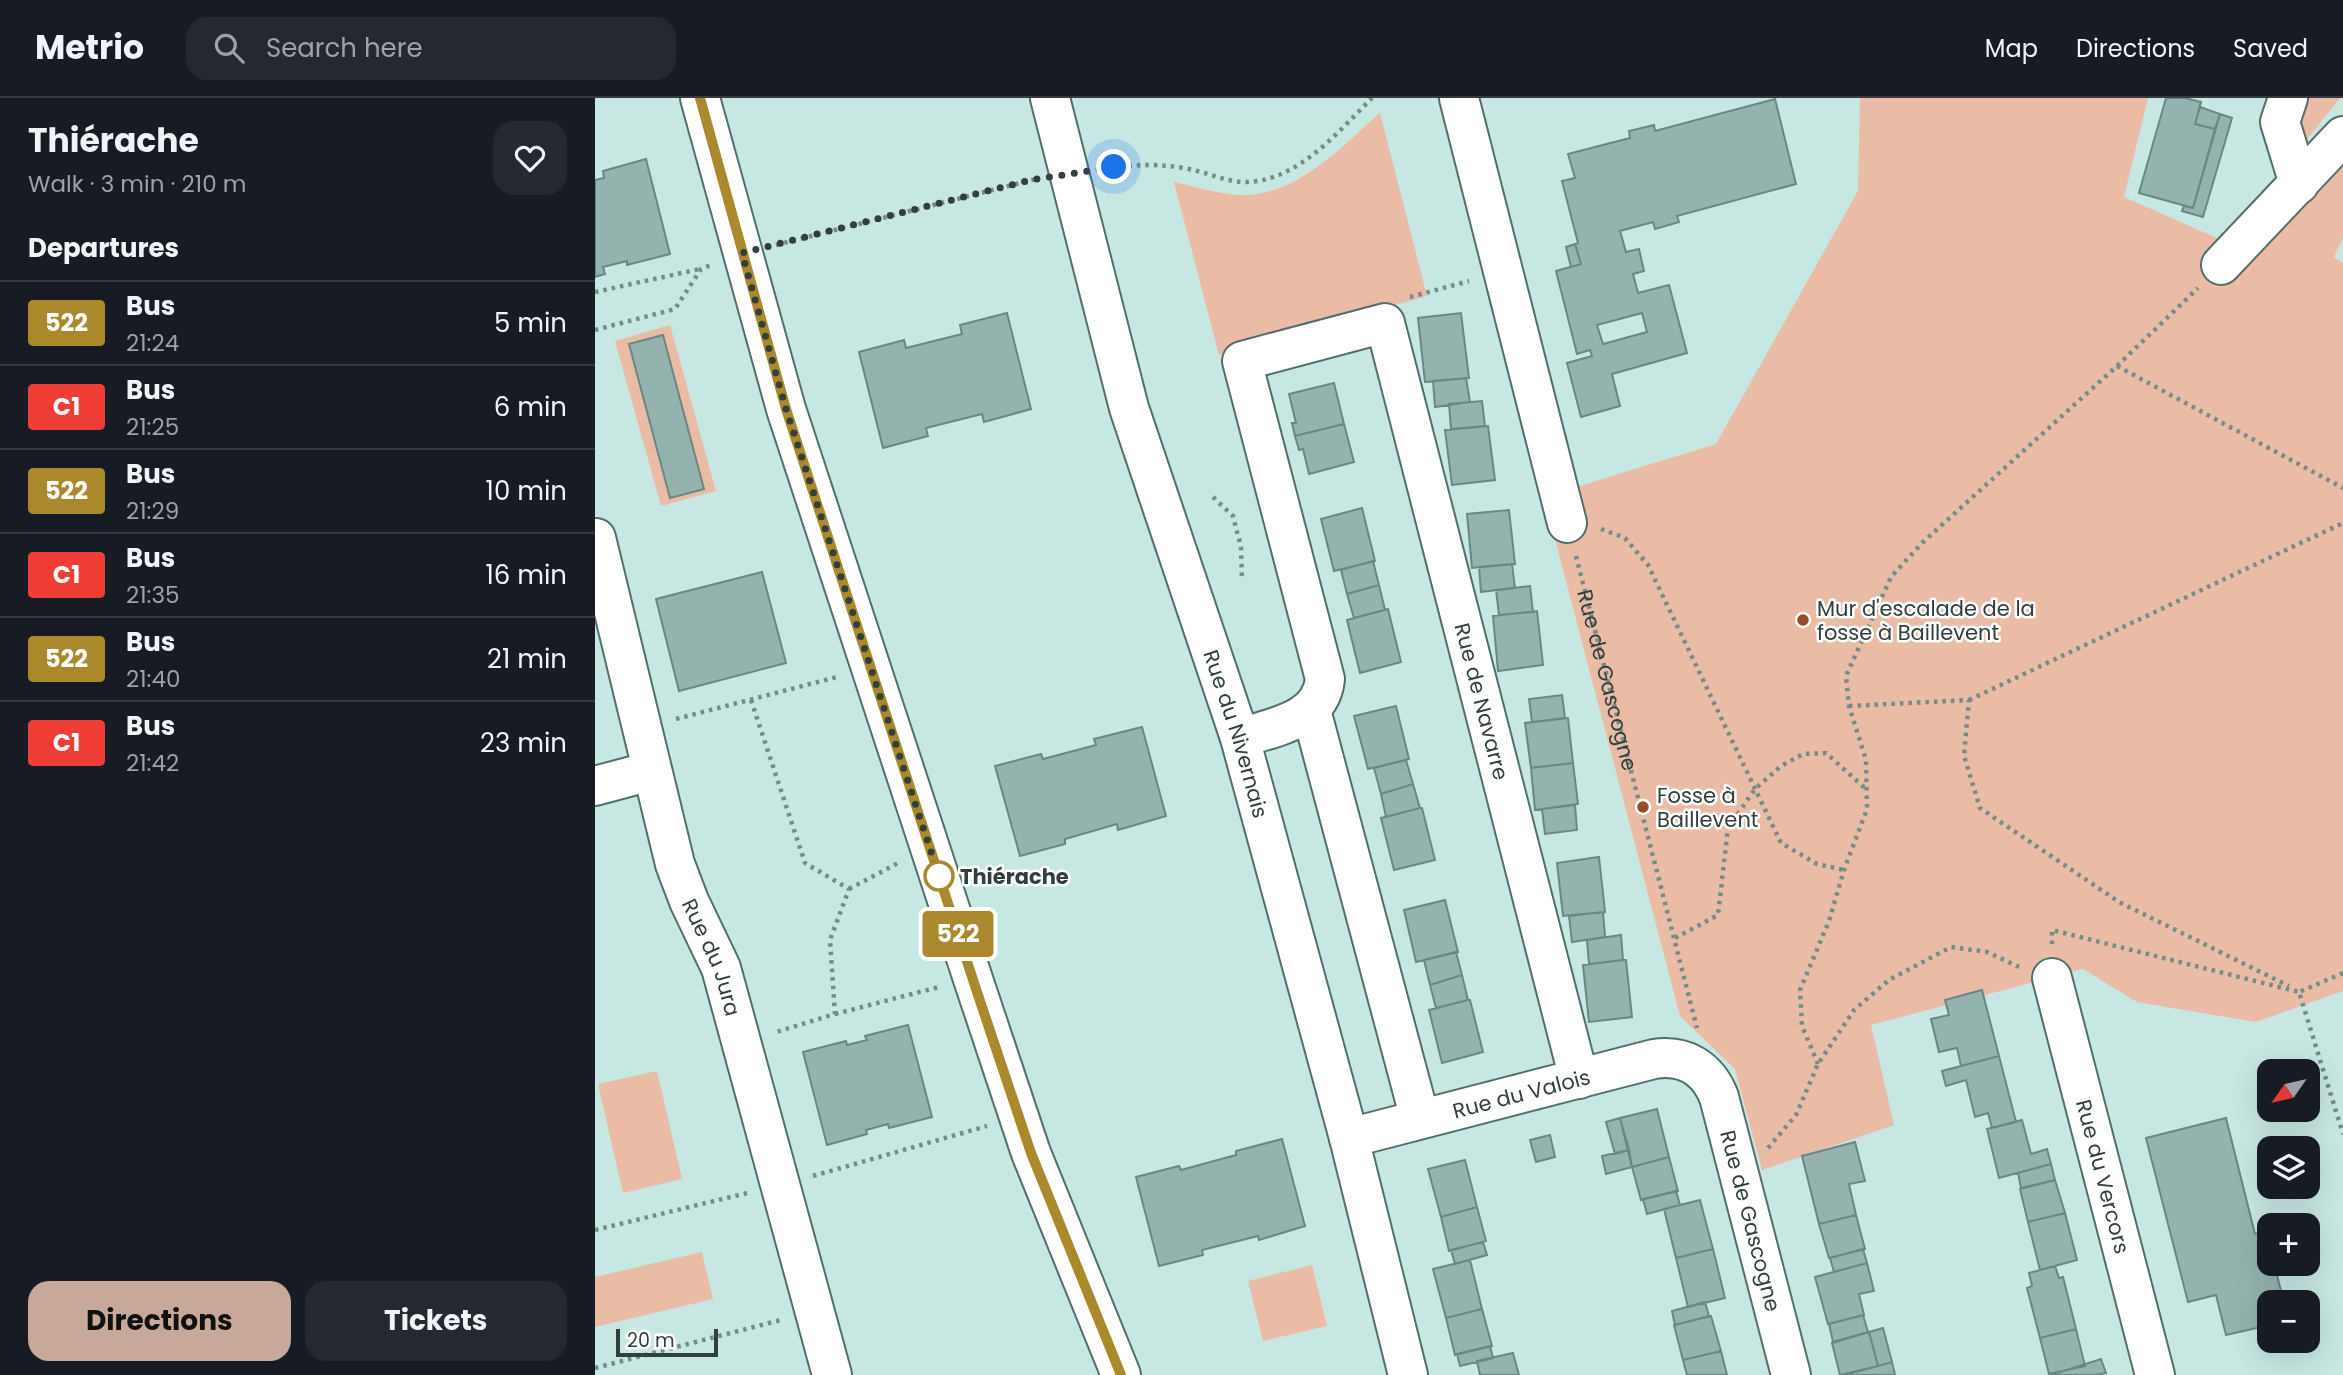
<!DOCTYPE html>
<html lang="en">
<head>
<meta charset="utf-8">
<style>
	:root { --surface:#171b24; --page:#242831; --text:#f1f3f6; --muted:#9ea1a6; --line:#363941; --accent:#c7a899 }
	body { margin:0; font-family:Poppins,sans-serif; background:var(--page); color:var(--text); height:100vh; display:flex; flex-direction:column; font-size:26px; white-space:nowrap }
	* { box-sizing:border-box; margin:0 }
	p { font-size:23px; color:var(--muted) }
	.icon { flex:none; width:38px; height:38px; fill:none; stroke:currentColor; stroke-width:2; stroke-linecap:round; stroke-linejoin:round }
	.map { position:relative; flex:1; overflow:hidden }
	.side { display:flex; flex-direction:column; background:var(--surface); width:595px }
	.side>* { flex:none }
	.badge { padding:0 14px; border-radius:5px; font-size:24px; line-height:46px }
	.needle { width:46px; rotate:236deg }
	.tools { position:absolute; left:1662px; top:961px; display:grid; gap:14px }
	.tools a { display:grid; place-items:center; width:63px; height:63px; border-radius:14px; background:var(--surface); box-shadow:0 7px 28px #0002; font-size:35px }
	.scale { position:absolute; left:21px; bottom:18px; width:102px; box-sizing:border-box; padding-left:7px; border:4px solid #323f3d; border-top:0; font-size:19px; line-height:24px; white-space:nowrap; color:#323f3d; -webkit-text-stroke:5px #fff; paint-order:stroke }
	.you { position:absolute; width:35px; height:35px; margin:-18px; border:5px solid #fff; border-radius:50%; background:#1a73e8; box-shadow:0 0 0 10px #1a73e833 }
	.map>.badge { position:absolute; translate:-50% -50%; box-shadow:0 0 0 4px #fff }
	h2 { padding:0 28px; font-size:26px; line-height:63px }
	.round { display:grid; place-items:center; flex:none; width:74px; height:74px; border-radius:21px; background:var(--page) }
	.headline { display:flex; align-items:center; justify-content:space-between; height:119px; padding:0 28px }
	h1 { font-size:33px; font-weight:700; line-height:52px }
	.action { display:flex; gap:14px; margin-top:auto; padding:14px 28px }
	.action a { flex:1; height:80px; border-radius:21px; background:var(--accent); color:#111; font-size:28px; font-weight:700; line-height:80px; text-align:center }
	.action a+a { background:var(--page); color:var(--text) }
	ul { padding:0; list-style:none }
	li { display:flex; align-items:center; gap:21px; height:84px; padding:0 28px; border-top:2px solid var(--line) }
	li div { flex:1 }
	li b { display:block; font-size:26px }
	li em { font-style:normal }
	li .badge { min-width:77px; font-weight:700; text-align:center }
	header { display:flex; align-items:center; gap:42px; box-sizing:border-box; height:98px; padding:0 35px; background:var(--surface); border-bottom:2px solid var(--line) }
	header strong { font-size:33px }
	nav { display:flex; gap:38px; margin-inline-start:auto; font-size:24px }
	.search { width:490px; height:63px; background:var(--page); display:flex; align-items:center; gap:18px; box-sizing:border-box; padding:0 24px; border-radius:21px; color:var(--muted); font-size:26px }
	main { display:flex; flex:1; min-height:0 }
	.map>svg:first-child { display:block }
	.green { fill:#eabba5 }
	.building { fill:#94b3ae; stroke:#698783; stroke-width:2; fill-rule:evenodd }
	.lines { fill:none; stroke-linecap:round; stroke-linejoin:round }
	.minor-casing { stroke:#526f6b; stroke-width:42 }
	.path { stroke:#768c88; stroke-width:4.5; stroke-dasharray:3.5 5; stroke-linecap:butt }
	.minor { stroke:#fff; stroke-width:38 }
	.line-casing { stroke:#fff; stroke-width:16 }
	.line { stroke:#aa892c; stroke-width:10 }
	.walk { stroke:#323f3d; stroke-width:7; stroke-dasharray:0 12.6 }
	.poi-dot { fill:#944d28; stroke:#fff; stroke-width:2.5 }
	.stop-dot { fill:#fff; stroke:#aa892c; stroke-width:3.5 }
	.labels { text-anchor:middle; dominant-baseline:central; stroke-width:5; stroke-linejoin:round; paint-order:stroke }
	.poi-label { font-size:21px; fill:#323f3d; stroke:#fff; text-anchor:start }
	.street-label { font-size:21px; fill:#323f3d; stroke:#fff }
	.stop-label { font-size:21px; font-weight:bold; fill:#323f3d; stroke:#fff; text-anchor:start }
</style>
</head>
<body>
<header>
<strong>Metrio</strong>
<div class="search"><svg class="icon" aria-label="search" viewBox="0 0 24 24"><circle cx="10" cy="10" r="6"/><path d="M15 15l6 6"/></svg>Search here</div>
<nav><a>Map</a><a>Directions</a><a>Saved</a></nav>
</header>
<main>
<section class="side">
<div class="headline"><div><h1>Thiérache</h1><p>Walk · 3 min · 210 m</p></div><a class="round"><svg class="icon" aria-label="heart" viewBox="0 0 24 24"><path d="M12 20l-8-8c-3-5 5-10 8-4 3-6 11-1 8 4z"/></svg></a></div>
<h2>Departures</h2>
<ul>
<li><span class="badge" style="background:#aa892c;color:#fff">522</span><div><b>Bus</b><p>21:24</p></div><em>5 min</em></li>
<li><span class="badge" style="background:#ee3e35;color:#fff">C1</span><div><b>Bus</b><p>21:25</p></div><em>6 min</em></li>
<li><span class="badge" style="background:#aa892c;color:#fff">522</span><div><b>Bus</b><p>21:29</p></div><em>10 min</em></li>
<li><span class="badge" style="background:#ee3e35;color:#fff">C1</span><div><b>Bus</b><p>21:35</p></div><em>16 min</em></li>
<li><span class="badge" style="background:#aa892c;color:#fff">522</span><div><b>Bus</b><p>21:40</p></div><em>21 min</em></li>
<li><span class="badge" style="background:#ee3e35;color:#fff">C1</span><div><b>Bus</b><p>21:42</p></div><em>23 min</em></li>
</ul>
<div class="action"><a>Directions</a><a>Tickets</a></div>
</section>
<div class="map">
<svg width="1748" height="1277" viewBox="0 0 1748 1277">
	<rect width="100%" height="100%" fill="#c7e7e2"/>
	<path class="green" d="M1265 0H1553L1529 99 1651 153 1748 53V140L1739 159 1748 165V893L1661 924 1542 904 1488 871 1276 927 1299 1027 1167 1072 1140 971 1085 918 949 399 1121 346 1263 93Z
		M1696 0H1745L1702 54Z
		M785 15 832 198 624 257 579 84C598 88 630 98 649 97 703 97 747 48 785 15Z
		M75 227 121 393 66 408 20 243Z
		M62 973 87 1081 28 1095 3 986Z
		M107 1154 118 1201 0 1229V1179Z
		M717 1167 732 1228 668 1243 653 1183Z"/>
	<path class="building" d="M1571 0H1590L1606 4 1600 26 1620 31 1598 110 1544 95Z
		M1180 1 1201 86 1082 118 1084 124 1060 131 1058 124 1025 133 1031 154 1044 151 1049 173 1038 176 1043 195 1074 187 1092 255 1017 276 1025 308 986 319 972 265 997 258 995 252 982 256 961 173 986 166 980 146 983 145 967 83 980 80 973 56 1035 40 1034 33 1059 27 1060 33ZM1047 215 1052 234 1008 246 1002 227Z
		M1605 9 1625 16 1620 31 1600 26Z
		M1625 16 1637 20 1608 119 1587 113 1589 108 1598 110Z
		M51 61 75 156 32 167V163L8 169 10 176 0 179V82L9 80 8 73Z
		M980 146 986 166 976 169 971 149Z
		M412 215 436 311 389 324 387 316 331 330 333 338 288 350 264 254 309 242 311 250 367 236 365 227Z
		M866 215 874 280 830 284 823 220Z
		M68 237 109 391 75 400 34 246Z
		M871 280 875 304 840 309 838 283Z
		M739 285 749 326 700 338 697 325H701L694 296Z
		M887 303 890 328 856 331 854 306Z
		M749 326 759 364 714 376 708 351 704 352 700 338Z
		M893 328 900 382 857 387 850 332Z
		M767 410 780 463 739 473 726 421Z
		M914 412 920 466 877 470 872 416Z
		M778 463 784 487 752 496 746 472Z
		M917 466 920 490 886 494 884 469Z
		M167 474 191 565 84 593 61 501Z
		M784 487 790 512 759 520 752 496Z
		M935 488 938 514 904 517 901 492Z
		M793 511 806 564 765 575 752 522Z
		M942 513 948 567 903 573 898 518Z
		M967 597 970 620 937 624 934 601Z
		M801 608 814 661 773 671 759 618Z
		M973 620 978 665 936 670 930 625Z
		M547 629 571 718 523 732 522 726 470 741V746L425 758 400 668 446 656 448 661 501 647 499 641Z
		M811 662 818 686 786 696 779 670Z
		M978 665 983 706 940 712 936 670Z
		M818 686 825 710 791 719 786 696Z
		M980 707 982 732 950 736 947 711Z
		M825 710H827L840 762 799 772 786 720Z
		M1004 759 1010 814 968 818 962 765Z
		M850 802 863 854 821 864 809 812Z
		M1008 814 1010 839 977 844 974 818Z
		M1026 837 1028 862 994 866 992 842Z
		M861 854 867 877 835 887 829 862Z
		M1028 862H1031L1037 919 994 924 988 867Z
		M867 877 873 902 841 910 835 887Z
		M1387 892 1404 958 1366 968 1362 950 1344 954 1336 921 1354 917 1350 902Z
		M873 902H875L888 954 847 965 834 912Z
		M313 927 337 1019 294 1030 293 1026 271 1032 272 1036 232 1047 208 954 251 943 252 947 272 942 270 938Z
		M1404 958 1421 1024 1397 1030 1393 1015 1380 1019 1371 982 1351 988 1347 973Z
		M1062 1011 1074 1059 1037 1069 1025 1020Z
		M1025 1020 1034 1052 1020 1056 1011 1024Z
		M1631 1020 1660 1136 1671 1133 1675 1147V1166H1679L1689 1204H1675V1227L1631 1237 1621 1197 1593 1204 1551 1040Z
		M1427 1022 1436 1056 1452 1051 1456 1066 1404 1080 1392 1031Z
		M955 1037 960 1059 941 1064 935 1042Z
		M687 1041 710 1128 664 1142 663 1138 607 1152 608 1157 564 1168 541 1079 584 1068 586 1072 641 1057V1053Z
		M1260 1044 1270 1083 1254 1086 1261 1117 1224 1126 1207 1058Z
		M1034 1052 1037 1069 1011 1076 1007 1058Z
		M1074 1059 1083 1093 1046 1102 1037 1069Z
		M870 1062 882 1109 846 1119 833 1071Z
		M1456 1066 1460 1082 1426 1090 1423 1075Z
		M1460 1082 1470 1115 1433 1124 1425 1091Z
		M1081 1093 1085 1107 1052 1116 1048 1101Z
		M1105 1102 1118 1151 1081 1160 1069 1111Z
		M882 1109 891 1143 854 1153 846 1119Z
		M1470 1115 1482 1162 1445 1172 1433 1124Z
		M1261 1117 1270 1151 1234 1160 1224 1126Z
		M888 1144 892 1157 860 1166 856 1152Z
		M1118 1151 1130 1200 1093 1209 1081 1160Z
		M1268 1151 1272 1165 1239 1174 1235 1160Z
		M875 1162 887 1211 851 1220 838 1171Z
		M1272 1165 1279 1193 1264 1196 1269 1217 1233 1226 1220 1179Z
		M1460 1168 1464 1180 1468 1179 1481 1231 1445 1240 1432 1190 1437 1188 1434 1175Z
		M1110 1204 1114 1218 1080 1227 1077 1213Z
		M887 1211 897 1248 860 1257 851 1220Z
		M1268 1217 1273 1234 1238 1244 1234 1226Z
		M1116 1218 1126 1253 1088 1262 1079 1227Z
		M1288 1230 1297 1264 1283 1268 1274 1234Z
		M1481 1231 1490 1268 1454 1276 1445 1240Z
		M1274 1234 1283 1268 1245 1277 1237 1245Z
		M895 1248 898 1260 865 1268 862 1256Z
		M1126 1253 1132 1277H1092L1088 1262Z
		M918 1255 924 1277H885L882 1263Z
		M1506 1261 1511 1275 1501 1277H1456Z
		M1297 1264 1300 1277H1249L1283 1268Z"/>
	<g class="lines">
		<defs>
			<g id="minor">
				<path d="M105 0 191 311 378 881 436 1055 526 1277"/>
				<path id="s2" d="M455 0 534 310 645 640 754 1040 813 1277"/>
				<path d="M864 0 972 425"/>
				<path d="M1693 0 1685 24 1704 86"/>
				<path d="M1626 167 1748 38"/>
				<path id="s3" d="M1 440 80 766 94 803 126 870 237 1277"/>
				<path d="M716 612 825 1021"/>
				<path id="s4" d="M645 640C678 629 726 623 730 581L647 263 790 225 984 981"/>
				<path d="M0 688 56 673"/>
				<path id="s5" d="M1457 880 1560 1277"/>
				<path id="s6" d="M754 1040 1059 961C1090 956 1113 971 1124 999L1196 1277"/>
			</g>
		</defs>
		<use href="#minor" class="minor-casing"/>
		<g class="path">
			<path d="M508 71C535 67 561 65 588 70 610 73 629 84 651 84 703 83 743 34 777 0"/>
			<path d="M181 147 441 81"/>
			<path d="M0 194 105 171"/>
			<path d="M815 199 874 183"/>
			<path d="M0 232 80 211 106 171 116 167"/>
			<path d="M1522 268 1748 390"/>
			<path d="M618 399 638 418 646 449 647 483"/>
			<path d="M1006 431 1030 440 1053 467 1186 745 1222 766 1249 772"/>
			<path id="s1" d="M981 458 1102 930"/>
			<path d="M156 602 210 765 254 791 235 842 240 916 178 935"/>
			<path d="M1374 602 1748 425"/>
			<path d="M1254 608 1374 602 1369 658 1385 710 1524 804 1694 888"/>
			<path d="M81 621 242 579"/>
			<path d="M254 791 303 765"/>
			<path d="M1080 840 1123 817 1133 730 1160 691 1186 668 1208 656 1231 655 1272 692"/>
			<path d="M1457 846V832L1704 894"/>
			<path d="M1748 875 1704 894 1748 1036"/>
			<path d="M240 916 344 889"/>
			<path d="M1223 966 1207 928 1205 892 1234 823 1249 772 1272 711 1271 662 1254 608 1251 578 1296 479 1327 445 1522 268 1603 190"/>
			<path d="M1173 1050 1201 1017 1223 966 1259 912 1294 882 1356 849 1392 854 1424 869"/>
			<path d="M218 1078 392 1028"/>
			<path d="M0 1132 152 1095"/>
			<path d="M0 1270 186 1222"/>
		</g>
		<use href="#minor" class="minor"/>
	</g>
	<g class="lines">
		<defs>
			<path id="line" d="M105 0 191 311 383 897 436 1055 526 1277"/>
		</defs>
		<use href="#line" class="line-casing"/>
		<use href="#line" class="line"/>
		<path class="walk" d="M344 778 191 311 147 155 436 82 519 69"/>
	</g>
	<g class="poi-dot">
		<circle cx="1208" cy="522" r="7"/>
		<circle cx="1048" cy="709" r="7"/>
	</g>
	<circle class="stop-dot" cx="344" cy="778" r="14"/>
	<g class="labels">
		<g class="poi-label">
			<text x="1222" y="510">Mur d'escalade de la<tspan x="1222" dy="24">fosse à Baillevent</tspan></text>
			<text x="1062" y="697">Fosse à<tspan x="1062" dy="24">Baillevent</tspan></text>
		</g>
		<g class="street-label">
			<text stroke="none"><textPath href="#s1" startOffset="128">Rue de Gascogne</textPath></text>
			<text stroke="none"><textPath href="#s4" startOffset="978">Rue de Navarre</textPath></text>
			<text stroke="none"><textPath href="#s2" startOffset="663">Rue du Nivernais</textPath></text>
			<text stroke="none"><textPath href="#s3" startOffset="436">Rue du Jura</textPath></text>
			<text stroke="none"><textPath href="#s6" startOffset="178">Rue du Valois</textPath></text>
			<text stroke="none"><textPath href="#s5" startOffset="205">Rue du Vercors</textPath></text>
			<text stroke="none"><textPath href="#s6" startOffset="525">Rue de Gascogne</textPath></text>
		</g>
		<g class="stop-label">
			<text x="365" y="778">Thiérache</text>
		</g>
	</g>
</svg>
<div class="tools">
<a><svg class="needle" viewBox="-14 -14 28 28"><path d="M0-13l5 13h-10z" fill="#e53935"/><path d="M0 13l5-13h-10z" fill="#9ea1a6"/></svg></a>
<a><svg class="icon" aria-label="layers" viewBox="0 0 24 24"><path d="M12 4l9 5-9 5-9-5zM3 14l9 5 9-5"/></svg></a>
<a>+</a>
<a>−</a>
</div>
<div class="scale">20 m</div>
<div class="you" style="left:519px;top:69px"></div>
<b class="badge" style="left:363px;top:836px;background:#aa892c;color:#fff">522</b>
</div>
</main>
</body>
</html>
